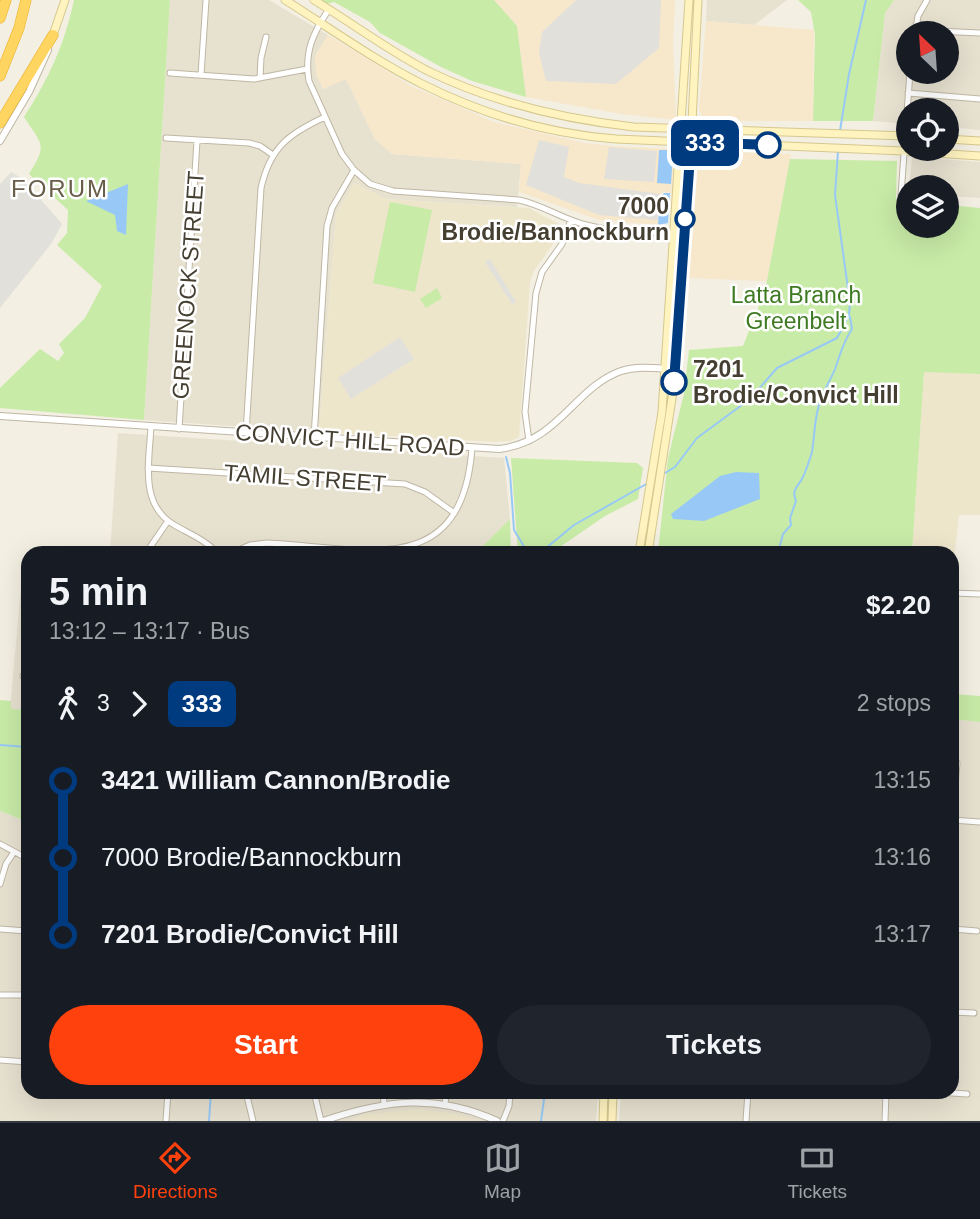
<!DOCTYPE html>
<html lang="en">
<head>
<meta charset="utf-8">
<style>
	:root { --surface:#171b24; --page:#20242c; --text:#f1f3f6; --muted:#9ea1a6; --line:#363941; --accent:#ff410d }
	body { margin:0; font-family:Arial,sans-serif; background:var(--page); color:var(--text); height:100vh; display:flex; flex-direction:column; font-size:26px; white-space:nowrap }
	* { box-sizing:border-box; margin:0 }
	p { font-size:23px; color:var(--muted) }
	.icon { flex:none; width:38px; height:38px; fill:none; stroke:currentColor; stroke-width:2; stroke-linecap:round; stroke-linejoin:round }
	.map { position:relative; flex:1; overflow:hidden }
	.panel { position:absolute; left:21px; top:546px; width:938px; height:553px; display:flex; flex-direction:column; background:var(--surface); border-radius:21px; box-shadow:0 7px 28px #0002 }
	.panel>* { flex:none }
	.badge { padding:0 14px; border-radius:10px; font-size:24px; line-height:46px }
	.needle { width:46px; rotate:335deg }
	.controls { position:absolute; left:896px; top:21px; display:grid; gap:14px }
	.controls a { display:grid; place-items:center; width:63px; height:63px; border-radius:50%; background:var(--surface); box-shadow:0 7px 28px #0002; font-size:35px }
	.map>.badge { position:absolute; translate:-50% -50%; box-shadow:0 0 0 4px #fff }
	.legs { display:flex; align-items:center; gap:10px; height:77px; padding:0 28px; font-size:23px }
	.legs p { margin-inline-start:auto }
	.summary { display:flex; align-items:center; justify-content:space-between; height:119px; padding:0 28px }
	h1 { font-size:38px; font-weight:600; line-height:52px }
	.button { display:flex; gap:14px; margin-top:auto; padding:14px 28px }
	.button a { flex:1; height:80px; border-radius:42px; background:var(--accent); color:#fff; font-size:28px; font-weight:600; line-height:80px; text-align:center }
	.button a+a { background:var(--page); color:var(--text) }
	ul { padding:0 28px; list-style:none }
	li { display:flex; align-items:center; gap:24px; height:77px; font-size:26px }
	li i { display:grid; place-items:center; width:10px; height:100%; margin:0 9px; background:currentColor }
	li i::after { content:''; width:18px; height:18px; margin:-9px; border:5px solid; border-radius:50%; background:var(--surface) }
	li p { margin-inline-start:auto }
	li:first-child i { background:linear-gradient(#0000 50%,currentColor 0) }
	li:last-child i { background:linear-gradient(currentColor 50%,#0000 0) }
	.dock { display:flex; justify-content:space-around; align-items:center; height:98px; border-top:2px solid var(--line); background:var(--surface); font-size:19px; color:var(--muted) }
	.dock a { display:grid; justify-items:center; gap:4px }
	.dock .on { color:var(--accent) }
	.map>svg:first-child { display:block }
	.residential { fill:#e7e1d0; fill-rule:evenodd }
	.commercial { fill:#f7e7cb }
	.education { fill:#ede6cb }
	.green { fill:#c8eba7 }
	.parking { fill:#e2e0db }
	.water { fill:#98c9f6 }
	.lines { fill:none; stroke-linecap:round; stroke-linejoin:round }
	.stream { stroke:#98c9f6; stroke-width:2 }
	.minor-casing { stroke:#bfb7a4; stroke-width:7 }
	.tertiary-casing { stroke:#bfb7a4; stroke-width:8 }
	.secondary-casing { stroke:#d6c88e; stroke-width:9 }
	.motorway-casing { stroke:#e9ae26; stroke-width:11 }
	.minor { stroke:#fff; stroke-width:5 }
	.tertiary { stroke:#fff; stroke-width:6 }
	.secondary { stroke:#fff4c0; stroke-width:7 }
	.motorway { stroke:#ffd561; stroke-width:10 }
	.line-1-casing { stroke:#fff; stroke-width:16 }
	.line-1 { stroke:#003b80; stroke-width:10 }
	.stop-1-dot { fill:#fff; stroke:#003b80; stroke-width:3.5 }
	.labels { text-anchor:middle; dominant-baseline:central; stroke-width:5; stroke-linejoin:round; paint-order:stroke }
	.stop-label { font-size:23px; font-weight:bold; fill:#453f32; stroke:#fff; text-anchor:end }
	.street-label { font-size:23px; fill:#453f32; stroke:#fff }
	.park-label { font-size:23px; fill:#3d7a22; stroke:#fff }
	.neighbourhood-label { font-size:24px; letter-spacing:2px; fill:#685e49; stroke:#fff }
</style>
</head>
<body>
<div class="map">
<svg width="980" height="1121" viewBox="0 0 980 1121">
	<rect width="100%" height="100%" fill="#f3efe2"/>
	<path class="residential" d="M170 0H269L328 35 315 56 322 89 346 79 375 139 392 154 521 164 517 207 386 199 354 183 336 214 319 432 144 420Z
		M707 0H787L754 25 706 21Z
		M894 0H980V130L947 127V110H908V124L873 121 885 12ZM908 33H947V72H908Z
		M912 157 980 162V198L947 196V187H909Z
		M118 433 504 458 510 519 482 547 471 553H110Z
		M22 576 28 577V710L10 709Z
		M952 719 980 722V1121H619L621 1092H952Z
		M0 811 28 822V1092H598L596 1121H0Z"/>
	<path class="commercial" d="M494 0H675L673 44 676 120 622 114 526 97 517 26Z
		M706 21 814 30 813 121H724L708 120 702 117 699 109Z
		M328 35 411 86 494 122 585 143 611 146 671 149 674 153 671 193 663 192 660 195 658 225 599 220 519 192 521 164 392 154 375 139 346 79 323 89 316 75 315 56Z
		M699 151 791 154 767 281 689 278Z"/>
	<path class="education" d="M354 183 386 199 529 208 561 225 553 244 534 271 530 283 519 437 511 441 493 442 319 432 336 214Z
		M924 371 980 374V515H959L952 577V553H912Z
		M419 1109 455 1114 481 1121H346L368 1114Z"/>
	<path class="green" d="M74 0H170L144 420 0 408V388L40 349 58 361 64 353 59 344 85 318 102 286 57 245 67 233 68 210 29 174C48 144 42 145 24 117 49 78 64 46 74 0Z
		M315 0H494L517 26 526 97 472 81 441 67 380 33 370 22 334 2 323 5Z
		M798 0H894L885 13 873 121H813L815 35 811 12Z
		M790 159 897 161 896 199 908 201V226H947V205L980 208V374L924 372 912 553H658L668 458 684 394 689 350 743 346 765 291Z
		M390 202 432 210 415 292 373 283Z
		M437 288 442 298 426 308 420 299Z
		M511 458 637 463 643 468 638 499 605 516 551 553H518Z
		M510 519 511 553H471L482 547Z
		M952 694 980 696V722L952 719Z
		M0 700 11 701V709L28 710V822L0 811Z"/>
	<path class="parking" d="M576 0H661L659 48 616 84 546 81 539 52 542 32Z
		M539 140 569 147 564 177 579 183 660 194 658 220 599 215 526 185Z
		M609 147 657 151 654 182 604 179Z
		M11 172 23 179 62 224 51 244 0 308V184Z
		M490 259 516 302 512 304 485 262Z
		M400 337 414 359 351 399 338 378Z"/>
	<path class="water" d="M659 150H670L673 153 671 184 657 183Z
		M128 184 126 235 117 231 115 215 86 201Z
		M664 193H670L668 223 658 225 660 197Z
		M736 472 759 473 760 499 704 521 673 519 671 514 720 476Z"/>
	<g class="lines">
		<path class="stream" d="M840 131 849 74 866 0
			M506 457 510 473 514 530 528 553
			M665 473 675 467 697 438 750 399 777 368 837 338 849 315 850 303 835 195 838 151
			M540 553 574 525 648 483
			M778 553 783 534 791 525 790 518 796 501C791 489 798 487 803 477 805 473 811 456 812 452 815 434 814 416 821 399 825 388 831 379 835 369 840 355 843 342 852 329L850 317
			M0 745 28 747
			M209 1121 211 1092
			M541 1121 545 1092"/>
		<defs>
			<path id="minor" d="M329 9C313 33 304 52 309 81L342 154 354 170 370 184 393 191 519 200C543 205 562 219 586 225 617 233 651 232 684 234
				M915 30 980 33
				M915 33 918 16 927 0
				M170 73 254 79 307 69
				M201 75 206 0
				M260 78 261 58 266 37
				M908 93 980 99
				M166 138 249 143 260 146 273 155
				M901 195 910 72
				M151 427C149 463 139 506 176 526 190 534 207 541 217 553
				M179 429 197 141
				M246 433 261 188C270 148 288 134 325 117
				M314 438 327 226 332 208 354 170
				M529 441 525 412 536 293 542 272 562 244 571 220
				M148 468 405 484 425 492 453 512
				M146 553 168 521
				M232 553 250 545 267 543C362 547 462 583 472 448
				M952 593 980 594
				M23 676 28 677
				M952 754 957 763 952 821
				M952 820 980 822
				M0 844 28 859
				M0 884 6 864 14 852
				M0 929 27 931
				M952 929 977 931
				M0 995H22
				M952 1012 974 1013
				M0 1060 28 1062
				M93 1092V1095
				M246 1092 253 1121
				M314 1092 321 1121
				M383 1092 384 1104
				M937 1092 967 1094
				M445 1105 446 1092
				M166 1121 168 1092
				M503 1121 509 1106 510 1092
				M746 1121 748 1092
				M885 1121 886 1092"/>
			<path id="tertiary" d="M0 141 29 92 48 50
				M0 416 499 449C559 442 574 388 621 371 637 366 653 368 670 369
				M323 1121C385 1100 435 1093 497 1121"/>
			<path id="secondary" d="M285 0C330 28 374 60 422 84 482 114 549 134 616 139L904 151 980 156
				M314 0C352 23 389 51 428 71 494 103 562 119 634 127L908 136
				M53 35 65 0
				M947 139 980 141
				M639 553 662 412 689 0
				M648 553 673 392 691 142 698 0
				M603 1121 604 1092
				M612 1121 613 1092"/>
			<path id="motorway" d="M0 18 6 0
				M0 76 19 28 26 0
				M0 123 53 35"/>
		</defs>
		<use href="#minor" class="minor-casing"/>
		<use href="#tertiary" class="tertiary-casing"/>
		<use href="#secondary" class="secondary-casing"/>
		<use href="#motorway" class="motorway-casing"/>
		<use href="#minor" class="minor"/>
		<use href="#tertiary" class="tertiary"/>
		<use href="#secondary" class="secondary"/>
		<use href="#motorway" class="motorway"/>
	</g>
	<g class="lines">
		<defs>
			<path id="line-1" d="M674 382 691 142 768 145"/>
		</defs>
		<use href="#line-1" class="line-1-casing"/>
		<use href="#line-1" class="line-1"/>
	</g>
	<g class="stop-1-dot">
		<circle cx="768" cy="145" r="12"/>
		<circle cx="685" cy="219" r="9"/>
		<circle cx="674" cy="382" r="12"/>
	</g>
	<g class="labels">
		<g class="stop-label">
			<text x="669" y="206">7000<tspan x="669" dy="26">Brodie/Bannockburn</tspan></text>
			<text x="693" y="369" text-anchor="start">7201<tspan x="693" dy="26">Brodie/Convict Hill</tspan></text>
		</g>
		<g class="street-label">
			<text transform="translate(188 285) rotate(-86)">GREENOCK STREET</text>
			<text transform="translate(350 440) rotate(4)">CONVICT HILL ROAD</text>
			<text transform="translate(305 478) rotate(4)">TAMIL STREET</text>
		</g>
		<g class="park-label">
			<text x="796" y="295">Latta Branch<tspan x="796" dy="26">Greenbelt</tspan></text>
		</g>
		<g class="neighbourhood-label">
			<text x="60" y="188">FORUM</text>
		</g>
	</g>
</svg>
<div class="controls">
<a><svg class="needle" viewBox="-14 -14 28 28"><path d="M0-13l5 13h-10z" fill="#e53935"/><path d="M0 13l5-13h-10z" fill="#9ea1a6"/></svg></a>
<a><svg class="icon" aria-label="locate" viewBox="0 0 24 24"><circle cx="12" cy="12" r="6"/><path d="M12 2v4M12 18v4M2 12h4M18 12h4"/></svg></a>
<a><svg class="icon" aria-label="layers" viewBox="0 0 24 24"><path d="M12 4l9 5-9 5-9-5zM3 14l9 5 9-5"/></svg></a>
</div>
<b class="badge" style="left:705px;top:143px;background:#003b80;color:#fff">333</b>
<section class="panel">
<div class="summary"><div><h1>5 min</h1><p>13:12 – 13:17 · Bus</p></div><b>$2.20</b></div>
<div class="legs"><svg class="icon" aria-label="walk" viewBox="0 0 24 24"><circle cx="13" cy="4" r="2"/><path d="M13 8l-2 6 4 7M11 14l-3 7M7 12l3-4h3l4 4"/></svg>3<svg class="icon" aria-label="forward" viewBox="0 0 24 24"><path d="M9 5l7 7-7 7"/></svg><b class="badge" style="background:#003b80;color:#fff">333</b><p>2 stops</p></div>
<ul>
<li><i style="color:#003b80"></i><b>3421 William Cannon/Brodie</b><p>13:15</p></li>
<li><i style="color:#003b80"></i><span>7000 Brodie/Bannockburn</span><p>13:16</p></li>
<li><i style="color:#003b80"></i><b>7201 Brodie/Convict Hill</b><p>13:17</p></li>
</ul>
<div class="button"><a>Start</a><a>Tickets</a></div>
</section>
</div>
<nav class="dock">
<a class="on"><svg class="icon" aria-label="directions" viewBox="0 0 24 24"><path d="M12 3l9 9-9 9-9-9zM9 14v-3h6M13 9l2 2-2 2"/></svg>Directions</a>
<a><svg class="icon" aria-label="map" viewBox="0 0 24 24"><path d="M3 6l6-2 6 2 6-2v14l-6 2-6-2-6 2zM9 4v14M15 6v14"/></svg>Map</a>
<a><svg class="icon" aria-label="tickets" viewBox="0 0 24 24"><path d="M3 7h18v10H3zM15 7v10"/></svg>Tickets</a>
</nav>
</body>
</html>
